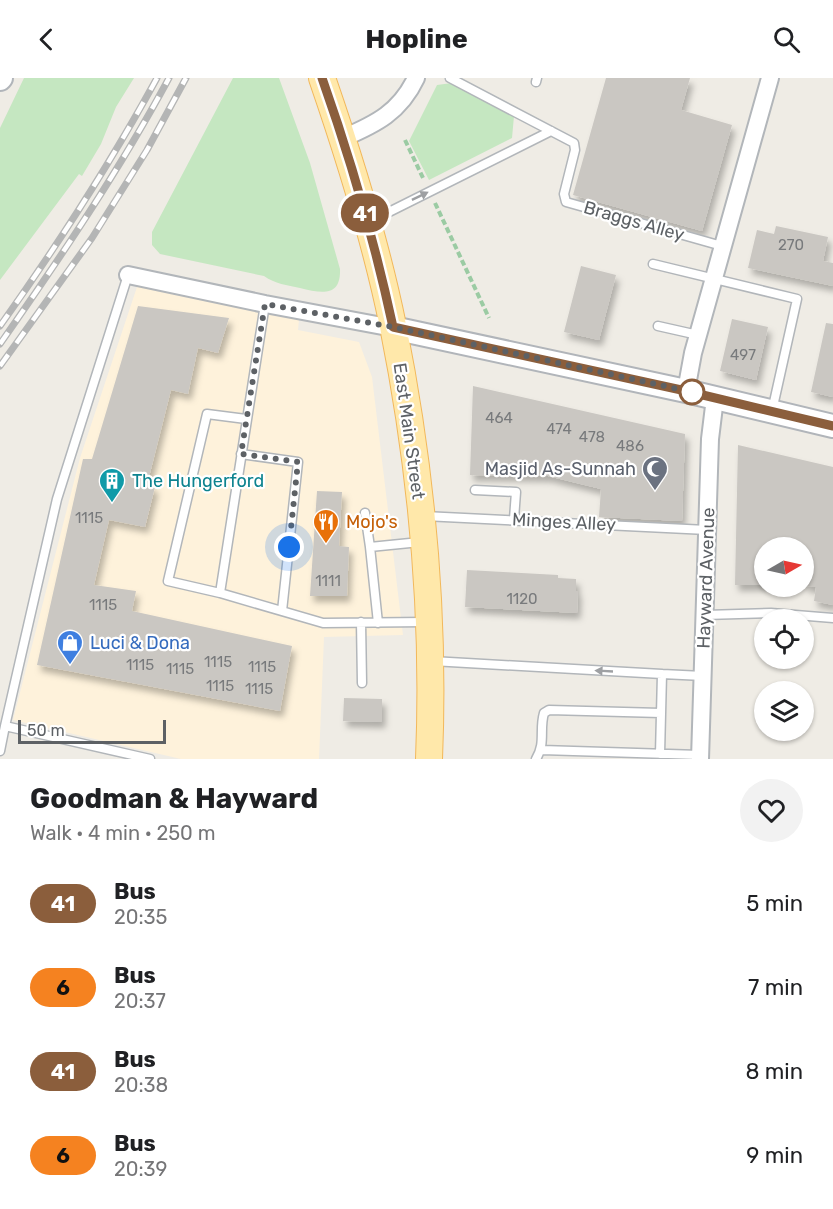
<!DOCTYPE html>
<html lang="en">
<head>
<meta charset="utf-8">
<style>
	:root { --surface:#fff; --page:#f2f2f2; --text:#202124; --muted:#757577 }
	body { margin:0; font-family:Rubik,sans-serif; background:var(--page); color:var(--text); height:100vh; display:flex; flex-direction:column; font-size:22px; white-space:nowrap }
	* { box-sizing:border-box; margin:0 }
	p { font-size:20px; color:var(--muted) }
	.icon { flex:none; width:33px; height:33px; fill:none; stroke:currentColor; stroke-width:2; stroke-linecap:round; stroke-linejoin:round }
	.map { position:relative; height:681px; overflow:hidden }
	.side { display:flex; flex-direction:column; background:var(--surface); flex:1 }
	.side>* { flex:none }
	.badge { padding:0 12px; border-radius:20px; font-size:21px; line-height:39px }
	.needle { width:39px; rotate:81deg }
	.buttons { position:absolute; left:754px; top:459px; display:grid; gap:12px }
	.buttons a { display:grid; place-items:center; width:60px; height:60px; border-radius:50%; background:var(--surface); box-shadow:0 2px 4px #0004; font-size:30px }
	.scale { position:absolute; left:18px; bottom:15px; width:148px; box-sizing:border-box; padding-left:6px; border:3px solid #5d6165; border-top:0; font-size:16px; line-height:21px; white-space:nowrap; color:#5d6165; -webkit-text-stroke:4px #fff; paint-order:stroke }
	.you { position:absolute; width:30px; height:30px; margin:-15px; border:4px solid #fff; border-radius:50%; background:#1a73e8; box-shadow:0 0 0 9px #1a73e833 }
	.map>.badge { position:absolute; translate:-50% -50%; box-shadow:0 0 0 3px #fff }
	.round { display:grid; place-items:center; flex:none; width:63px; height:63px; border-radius:32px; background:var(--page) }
	.overview { display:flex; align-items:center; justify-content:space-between; height:102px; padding:0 30px }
	h1 { font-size:28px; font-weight:700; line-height:45px }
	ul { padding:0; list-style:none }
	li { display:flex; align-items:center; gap:18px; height:84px; padding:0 30px }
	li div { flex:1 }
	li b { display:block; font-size:22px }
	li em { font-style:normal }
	li .badge { min-width:66px; font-weight:700; text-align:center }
	header { display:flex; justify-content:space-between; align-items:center; height:78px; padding:0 30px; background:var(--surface); font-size:27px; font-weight:700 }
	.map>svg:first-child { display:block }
	.commercial { fill:#fef2db }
	.green { fill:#c5e7c1 }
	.building { fill:#cac7c2; filter:url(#shadow) }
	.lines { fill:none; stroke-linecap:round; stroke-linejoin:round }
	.lane-casing { stroke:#b2b6ba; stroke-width:11 }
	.street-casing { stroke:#b2b6ba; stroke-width:20 }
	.secondary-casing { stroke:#b1b5ba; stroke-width:26 }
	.primary-casing { stroke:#f2b85b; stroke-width:28 }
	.path { stroke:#9bcba3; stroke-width:4; stroke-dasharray:6 3; stroke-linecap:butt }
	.lane { stroke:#fff; stroke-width:8 }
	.street { stroke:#fff; stroke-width:16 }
	.secondary { stroke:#fff; stroke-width:22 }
	.primary { stroke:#ffe8aa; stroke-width:26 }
	.rail-casing { stroke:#b4b5b5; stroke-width:7 }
	.rail { stroke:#fff; stroke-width:4.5; stroke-dasharray:14; stroke-linecap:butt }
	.oneway { fill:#9ea0a3 }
	.line-casing { stroke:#fff; stroke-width:14 }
	.line { stroke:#8b5e3c; stroke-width:9 }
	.walk { stroke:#5d6165; stroke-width:6; stroke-dasharray:0 10.8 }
	.stop-dot { fill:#fff; stroke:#8b5e3c; stroke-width:3 }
	.labels { text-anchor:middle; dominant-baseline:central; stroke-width:4.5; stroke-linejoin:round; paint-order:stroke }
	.number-label { font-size:15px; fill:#787a7c }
	.street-label { font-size:18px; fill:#5d6165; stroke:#fff }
	.worship-label { font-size:18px; fill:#5b616d; stroke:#fff; text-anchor:end }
	.culture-label { font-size:18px; fill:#0d838f; stroke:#fff; text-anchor:start }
	.food-label { font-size:18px; fill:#c56008; stroke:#fff; text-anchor:start }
	.shop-label { font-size:18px; fill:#366cbe; stroke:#fff; text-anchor:start }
</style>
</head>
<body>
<header><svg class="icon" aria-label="back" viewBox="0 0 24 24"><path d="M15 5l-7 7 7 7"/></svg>Hopline<svg class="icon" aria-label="search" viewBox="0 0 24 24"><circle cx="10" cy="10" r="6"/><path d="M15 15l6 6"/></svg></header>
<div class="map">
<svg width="833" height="681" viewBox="0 0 833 681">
	<defs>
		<filter id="shadow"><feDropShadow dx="3.5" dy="6" stdDeviation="3" flood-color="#0004"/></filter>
	</defs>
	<rect width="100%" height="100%" fill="#efece5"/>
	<path class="commercial" d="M138 206 299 242 298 252 359 264 372 299 403 557 324 559 319 681H181L13 642 80 380Z"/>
	<path class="green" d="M24 0H134L116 29 101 66 82 98 79 96 0 202V50Z
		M233 0H279L310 85 340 191C341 220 321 215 300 210 287 207 275 206 264 198L160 176 152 167V154Z
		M452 5 514 38 512 60 429 102 409 63 437 7Z"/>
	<path class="building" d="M606 0H690L681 32 732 47 702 153 573 117Z
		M776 148 828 159 823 183 833 185V208L748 190 757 152 774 156Z
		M581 188 616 197 599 262 564 254Z
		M138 228 229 240 218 275 198 270 188 316 171 312 147 407 155 409 145 449 109 442 94 507 136 513 132 533 292 568 280 633 37 587 83 381H92Z
		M732 241 768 249 756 302 720 293Z
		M826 245 833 246V319L811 314Z
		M473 308 685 356 682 443 599 439 601 411 548 398 470 397Z
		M738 367 833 389V527L814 523 816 509 804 508V470H765V507H735Z
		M317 413 342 414 339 468 349 469 347 518H310Z
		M467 492 558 497V500L576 501V513H578L577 535 465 529Z
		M344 620 382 621V644L343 643Z"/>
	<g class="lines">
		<defs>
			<path id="lane" d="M450 0 574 65 575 72 564 116 566 124 722 168
				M536 4 537 0
				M371 143 551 53
				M653 186 797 221 772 333
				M128 197 57 421 5 648 150 681
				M265 226 220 515 323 545 427 544
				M658 248 698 257
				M241 376 298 384 282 533
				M475 412 516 414 514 441
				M365 435 370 469
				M424 438 707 452
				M220 515 168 503 207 336 246 341
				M705 537 771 535 833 540
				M361 544 362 605
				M378 545 370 469 420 464
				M432 583 662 596
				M542 672 700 677
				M0 673 5 648
				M660 676 662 596 703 598
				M536 681C546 665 539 652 544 635L549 632 661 635"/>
			<path id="street" d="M343 60C376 46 400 34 416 0
				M128 197 265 226 393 250
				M686 313 693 275 770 0
				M700 681 710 361 715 320"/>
			<path id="secondary" d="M0 1 1 0
				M393 250 686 313 833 348"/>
			<path id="primary" d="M322 0C350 81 376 164 393 248 421 388 435 538 429 681"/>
		</defs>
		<use href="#lane" class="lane-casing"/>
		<use href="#street" class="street-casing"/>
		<use href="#secondary" class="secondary-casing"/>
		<use href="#primary" class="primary-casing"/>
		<path class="path" d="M405 62 424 102
			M435 125 489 240"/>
		<use href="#lane" class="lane"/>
		<use href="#street" class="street"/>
		<use href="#secondary" class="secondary"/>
		<use href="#primary" class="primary"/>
		<defs>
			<path id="rail" d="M0 248C57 168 110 86 157 0
				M0 266C60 180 119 93 169 0
				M0 288 92 160 147 72 186 0"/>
		</defs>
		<use href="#rail" class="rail-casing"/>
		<use href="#rail" class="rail"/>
	</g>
	<defs><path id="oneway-solid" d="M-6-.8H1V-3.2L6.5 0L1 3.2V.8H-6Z" transform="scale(1.5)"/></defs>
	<g class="oneway">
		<use href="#oneway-solid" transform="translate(420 118) rotate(-26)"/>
		<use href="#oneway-solid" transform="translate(604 593) rotate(-177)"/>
	</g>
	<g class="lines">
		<defs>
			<path id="line" d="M322 0C351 82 375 165 393 249L686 313 833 348"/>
		</defs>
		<use href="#line" class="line-casing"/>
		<use href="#line" class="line"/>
		<path class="walk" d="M289 469 298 384 241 376 265 226 393 249 692 314"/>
	</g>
	<defs>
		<symbol id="mosque-pin" viewBox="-11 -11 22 30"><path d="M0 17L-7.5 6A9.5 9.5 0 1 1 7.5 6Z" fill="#6b7280" stroke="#fff"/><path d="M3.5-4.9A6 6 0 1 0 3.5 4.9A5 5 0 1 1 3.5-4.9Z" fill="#fff"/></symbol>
		<symbol id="building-pin" viewBox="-11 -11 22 30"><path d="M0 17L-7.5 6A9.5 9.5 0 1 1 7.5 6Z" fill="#0f9aa8" stroke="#fff"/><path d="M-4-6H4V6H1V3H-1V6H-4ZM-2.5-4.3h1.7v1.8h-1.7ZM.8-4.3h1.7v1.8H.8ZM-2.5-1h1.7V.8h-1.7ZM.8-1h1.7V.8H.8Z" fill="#fff"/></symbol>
		<symbol id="restaurant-pin" viewBox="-11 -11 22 30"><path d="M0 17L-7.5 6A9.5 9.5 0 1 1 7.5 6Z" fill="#e8710a" stroke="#fff"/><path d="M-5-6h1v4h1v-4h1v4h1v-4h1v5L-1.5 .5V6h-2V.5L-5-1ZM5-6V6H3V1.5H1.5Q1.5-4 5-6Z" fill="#fff"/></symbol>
		<symbol id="shop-pin" viewBox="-11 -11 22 30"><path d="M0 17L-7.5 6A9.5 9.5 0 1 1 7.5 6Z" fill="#3f7fe0" stroke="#fff"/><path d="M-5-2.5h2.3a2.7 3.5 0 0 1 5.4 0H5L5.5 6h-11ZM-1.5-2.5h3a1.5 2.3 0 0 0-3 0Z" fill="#fff"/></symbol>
	</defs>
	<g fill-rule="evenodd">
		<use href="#mosque-pin" x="640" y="376" width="30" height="40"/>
		<use href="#building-pin" x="97" y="388" width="30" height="40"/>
		<use href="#restaurant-pin" x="311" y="429" width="30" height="40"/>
		<use href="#shop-pin" x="55" y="550" width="30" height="40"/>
	</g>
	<circle class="stop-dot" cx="692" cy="314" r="12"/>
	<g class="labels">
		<g class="number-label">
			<text x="791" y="167">270</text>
			<text x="743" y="277">497</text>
			<text x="499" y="340">464</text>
			<text x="559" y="351">474</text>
			<text x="592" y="359">478</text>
			<text x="630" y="368">486</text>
			<text x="89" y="440">1115</text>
			<text x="328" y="503">1111</text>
			<text x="522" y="521">1120</text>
			<text x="103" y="527">1115</text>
			<text x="218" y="584">1115</text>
			<text x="140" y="587">1115</text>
			<text x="262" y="589">1115</text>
			<text x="180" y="591">1115</text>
			<text x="220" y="608">1115</text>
			<text x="259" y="611">1115</text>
		</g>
		<g class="street-label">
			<text transform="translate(634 143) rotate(16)">Braggs Alley</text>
			<text transform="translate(409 353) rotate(82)">East Main Street</text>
			<text transform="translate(564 444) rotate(3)">Minges Alley</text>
			<text transform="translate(706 500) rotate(-88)">Hayward Avenue</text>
		</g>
		<g class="worship-label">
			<text x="636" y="391">Masjid As-Sunnah</text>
		</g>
		<g class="culture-label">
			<text x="132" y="403">The Hungerford</text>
		</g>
		<g class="food-label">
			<text x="346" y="444">Mojo's</text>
		</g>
		<g class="shop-label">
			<text x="90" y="565">Luci &amp; Dona</text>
		</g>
	</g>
</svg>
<div class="buttons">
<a><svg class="needle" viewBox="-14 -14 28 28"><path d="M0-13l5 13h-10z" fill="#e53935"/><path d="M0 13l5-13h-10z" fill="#757577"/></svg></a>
<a><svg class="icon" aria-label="locate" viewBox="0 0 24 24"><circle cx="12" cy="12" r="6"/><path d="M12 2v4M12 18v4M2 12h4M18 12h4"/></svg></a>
<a><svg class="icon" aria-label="layers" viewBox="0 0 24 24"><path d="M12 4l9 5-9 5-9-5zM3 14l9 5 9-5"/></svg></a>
</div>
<div class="scale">50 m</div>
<div class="you" style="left:289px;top:469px"></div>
<b class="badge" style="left:365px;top:135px;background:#8b5e3c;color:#fff">41</b>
</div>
<section class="side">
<div class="overview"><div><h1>Goodman &amp; Hayward</h1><p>Walk · 4 min · 250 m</p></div><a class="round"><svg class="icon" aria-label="heart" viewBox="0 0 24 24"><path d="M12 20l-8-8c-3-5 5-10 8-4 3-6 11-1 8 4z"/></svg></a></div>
<ul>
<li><span class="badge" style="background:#8b5e3c;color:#fff">41</span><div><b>Bus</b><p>20:35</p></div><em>5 min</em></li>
<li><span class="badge" style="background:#f58220;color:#111">6</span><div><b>Bus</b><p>20:37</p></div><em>7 min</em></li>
<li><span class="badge" style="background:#8b5e3c;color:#fff">41</span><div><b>Bus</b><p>20:38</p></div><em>8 min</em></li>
<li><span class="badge" style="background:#f58220;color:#111">6</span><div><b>Bus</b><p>20:39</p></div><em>9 min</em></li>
</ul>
</section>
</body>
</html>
